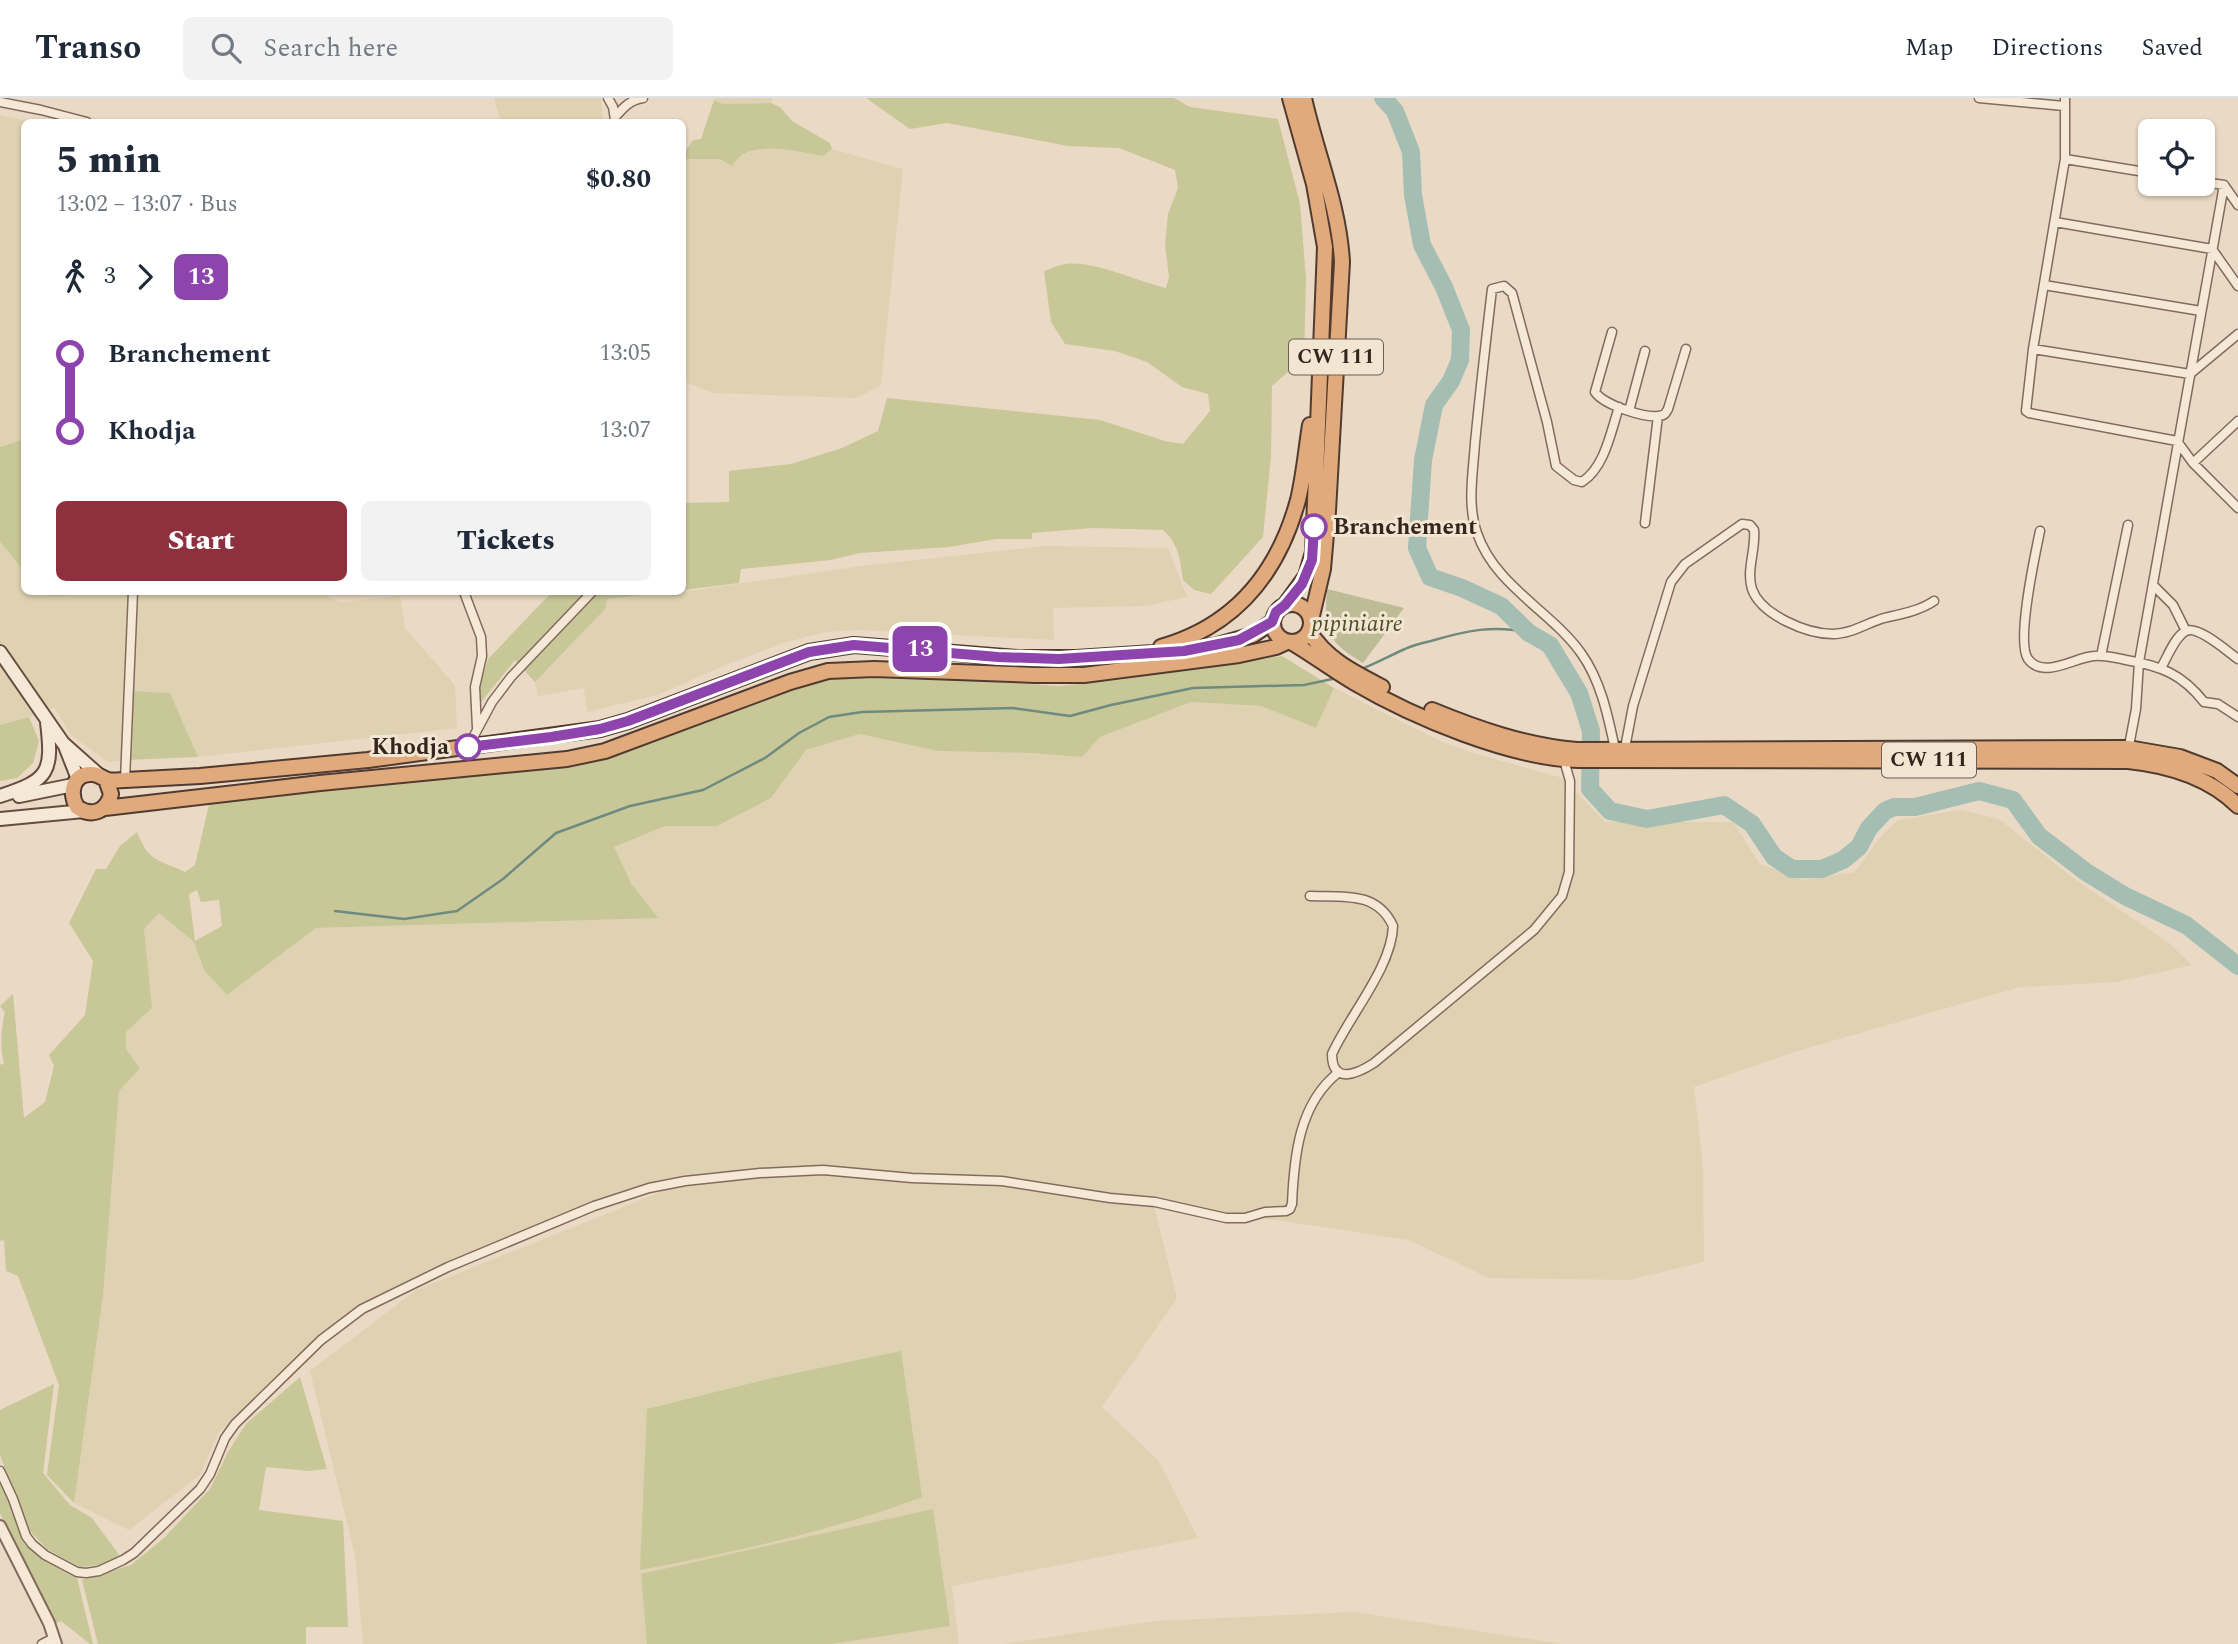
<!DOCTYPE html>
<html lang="en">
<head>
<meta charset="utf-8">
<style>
	:root { --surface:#fff; --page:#f2f2f3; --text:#1f2937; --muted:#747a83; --line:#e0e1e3; --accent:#8e303e }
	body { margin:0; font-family:Spectral,serif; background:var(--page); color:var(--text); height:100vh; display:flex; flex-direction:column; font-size:26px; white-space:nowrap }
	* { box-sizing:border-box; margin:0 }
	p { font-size:23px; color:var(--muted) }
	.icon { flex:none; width:38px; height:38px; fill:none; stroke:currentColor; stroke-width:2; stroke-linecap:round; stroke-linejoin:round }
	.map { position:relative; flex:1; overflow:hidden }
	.side { position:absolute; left:21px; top:21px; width:665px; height:476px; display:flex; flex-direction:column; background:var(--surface); border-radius:10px; box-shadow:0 2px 5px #0004 }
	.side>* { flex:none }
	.badge { padding:0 14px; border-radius:10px; font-size:24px; line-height:46px }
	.fabs { position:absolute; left:2138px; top:21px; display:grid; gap:14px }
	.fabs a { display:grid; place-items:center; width:77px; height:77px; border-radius:10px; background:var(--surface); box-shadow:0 2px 5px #0004; font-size:35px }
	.map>.badge { position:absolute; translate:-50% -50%; box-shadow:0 0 0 4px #fff }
	.legs { display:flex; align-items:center; gap:10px; height:77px; padding:0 35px; font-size:23px }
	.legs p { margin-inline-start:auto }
	.summary { display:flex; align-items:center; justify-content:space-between; height:119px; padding:0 35px }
	h1 { font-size:38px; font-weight:800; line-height:52px }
	.action { display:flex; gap:14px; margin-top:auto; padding:14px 35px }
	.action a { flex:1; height:80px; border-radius:10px; background:var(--accent); color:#fff; font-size:28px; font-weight:800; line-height:80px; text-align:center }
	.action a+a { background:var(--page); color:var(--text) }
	ul { padding:0 35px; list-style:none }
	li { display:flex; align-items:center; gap:24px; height:77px; font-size:26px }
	li i { display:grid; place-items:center; width:10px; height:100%; margin:0 9px; background:currentColor }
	li i::after { content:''; width:18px; height:18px; margin:-9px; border:5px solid; border-radius:50%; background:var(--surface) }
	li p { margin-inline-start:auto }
	li:first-child i { background:linear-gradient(#0000 50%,currentColor 0) }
	li:last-child i { background:linear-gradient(currentColor 50%,#0000 0) }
	header { display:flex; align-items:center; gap:42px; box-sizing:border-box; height:98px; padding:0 35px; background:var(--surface); border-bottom:2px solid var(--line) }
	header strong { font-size:33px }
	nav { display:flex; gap:38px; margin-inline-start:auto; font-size:24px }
	.search { width:490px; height:63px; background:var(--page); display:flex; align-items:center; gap:18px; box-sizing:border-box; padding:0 24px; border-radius:10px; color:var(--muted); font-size:26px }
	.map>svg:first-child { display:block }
	.farmland { fill:#dfd2b2 }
	.green { fill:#c8c798; fill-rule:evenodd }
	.cemetery { fill:#bdbc97 }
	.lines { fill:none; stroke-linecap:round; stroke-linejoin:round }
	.stream { stroke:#6d8b7f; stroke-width:2.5 }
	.river { stroke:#a5beb3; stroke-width:18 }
	.minor-casing { stroke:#836b5c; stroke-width:11 }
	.tertiary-casing { stroke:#836b5c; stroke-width:14 }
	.secondary-casing { stroke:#654d3f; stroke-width:16 }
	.trunk-casing { stroke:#513b30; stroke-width:18 }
	.minor { stroke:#f6e8d6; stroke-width:8 }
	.tertiary { stroke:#f6e8d6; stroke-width:10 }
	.secondary { stroke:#f6e8d6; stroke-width:12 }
	.trunk { stroke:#e0aa7c; stroke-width:14 }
	.line-1-casing { stroke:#fff; stroke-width:16 }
	.line-1 { stroke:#8e44ad; stroke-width:10 }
	.stop-1-dot { fill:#fff; stroke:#8e44ad; stroke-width:3.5 }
	.labels { text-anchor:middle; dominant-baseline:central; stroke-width:6; stroke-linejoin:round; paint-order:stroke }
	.shield { fill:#f2e5d2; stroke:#6d5f54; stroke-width:2 }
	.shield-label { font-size:21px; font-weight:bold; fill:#34261e }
	.stop-label { font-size:23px; font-weight:bold; fill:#34261e; stroke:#f2e5d2; text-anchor:start }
	.park-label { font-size:23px; font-style:italic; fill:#4b4f27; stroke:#f2e5d2 }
</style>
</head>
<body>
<header>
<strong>Transo</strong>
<div class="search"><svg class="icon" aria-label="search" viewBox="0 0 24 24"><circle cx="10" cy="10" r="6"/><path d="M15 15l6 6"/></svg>Search here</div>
<nav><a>Map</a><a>Directions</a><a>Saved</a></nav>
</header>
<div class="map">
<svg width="2238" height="1546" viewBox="0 0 2238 1546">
	<rect width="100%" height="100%" fill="#ead9c4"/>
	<path class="farmland" d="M494 0H601L603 24H501Z
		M713 0H772L771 5 723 6Z
		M0 17 32 24H24V341L0 349Z
		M762 51 789 52 823 58 832 51 903 71 881 287 857 300 713 295 683 283 682 61H720Z
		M0 444 24 473V494H45L49 498 100 496 108 494H145L154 497 220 494H320L340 504 400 498 405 530 455 587 457 630 198 659 170 595 126 662 108 664 72 638 54 609 41 616 0 627Z
		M1045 448 1168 450 1187 499 1146 508 1053 510 1054 542 859 532 825 534 784 545 728 566 660 596 587 614 584 590 538 598 535 584 606 510 607 501 682 494 861 468Z
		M1334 590 1444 645 1473 655 1563 680 1605 724H1733L1760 766 1804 782 1855 774 1881 738 1898 722 1961 712 1999 721 2073 780 2169 845 2192 867 2117 884 2020 889 1794 954 1694 989 1703 1068 1704 1164 1629 1182 1489 1180 1409 1142 1153 1104 1177 1200 1102 1309 1158 1362 1198 1440 952 1488 959 1546H363L355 1458 310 1273 416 1192 678 1087 724 1079 761 1069 678 1082 593 1111 491 1150 336 1226 218 1335 200 1377 129 1432 74 1405 103 1198 119 992 140 970 126 951V934L152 910 144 831 159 815 194 844 204 872 227 897 316 830 657 820 631 785 613 749 665 728H717L771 700 806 652 858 636 938 653 1030 655 1082 659 1100 639 1191 604 1261 608 1316 630Z
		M1354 1514 1561 1546H1005L1154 1523Z"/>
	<path class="green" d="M866 0H1174L1190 9 1278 21 1300 106 1306 181 1304 260 1272 288 1271 358 1263 439 1211 496 1194 492 1183 482C1180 462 1179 446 1163 432L1093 430 1032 435V441H996L949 449 860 455 831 462 741 471 739 485 683 492V405L729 404V373L791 366 842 350 878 333 887 300 1100 322 1165 343 1183 346 1210 313 1208 296 1182 289 1147 264 1115 253 1065 246 1051 224 1044 173C1051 171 1058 167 1065 166 1094 162 1136 183 1166 190L1169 179 1165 147 1168 116 1178 90 1175 72 1119 50 1068 48 947 25 910 31Z
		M714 2 723 6 771 5 780 9 792 23 830 45 832 51 823 58C799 54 767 45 743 56 739 58 735 64 732 68L720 61H683V50L687 51 693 42 701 41Z
		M24 341V473L0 444V349Z
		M45 494H108L100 496 49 498Z
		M552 494H673L607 501 606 510 535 584 515 562 481 604 480 589 488 561Z
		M1282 558 1334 590 1316 630 1261 608 1191 604 1100 639 1082 659 1030 655 938 653 859 636 806 652 771 700 717 728H665L614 749 631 785 658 820 316 830 227 897 204 872 194 844 159 815 144 831 152 910 126 934V951L140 970 119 993 103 1198 74 1405 47 1377 59 1287 18 1178 6 1173 4 1142 0 1143V967L4 965C0 950 1 930 5 914L0 908 13 896 24 1020 45 1004 54 968 49 957 85 917 93 863 69 825 96 771H106L120 748 137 734C149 765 158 761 185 774L195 767 211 698 567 661 571 668 613 657 827 577 907 578 1058 588 1119 582ZM197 792 201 804 219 802 222 828 195 843 189 796Z
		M129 593 170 595 198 659 126 662Z
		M29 619 39 643 33 665 17 680 0 683V627Z
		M901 1253 922 1399C831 1433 735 1454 640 1472L647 1311 772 1280Z
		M300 1279 327 1371 309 1373 266 1369 259 1412 343 1423 348 1529H306V1546H98L82 1482 131 1467 164 1440 210 1391 228 1354 246 1326Z
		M54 1286 43 1375 70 1407 92 1420 120 1458 108 1466 80 1469 48 1452 26 1429 0 1357V1312Z
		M0 1382 26 1447 61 1472 77 1480 93 1546H90L61 1523 54 1526 0 1415Z
		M933 1411 950 1528 831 1546H647L641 1476Z"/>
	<path class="cemetery" d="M1327 491 1404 510 1363 565C1326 543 1324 533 1327 491Z"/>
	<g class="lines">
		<path class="stream" d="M1359 572C1375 566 1389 558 1405 551 1413 547 1422 545 1431 543 1465 533 1495 526 1529 535
			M335 813 404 821 457 813 503 781 556 735 630 708 703 692 765 660 799 635 829 619 862 614 1013 610 1070 618 1111 607 1193 590 1304 587 1337 580"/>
		<path class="river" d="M1383 0 1395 13 1411 54 1413 97 1422 147 1444 189 1461 232 1460 262 1451 283 1434 307 1423 362 1417 450 1430 479 1462 490 1501 508 1529 535 1550 547 1579 595 1591 633 1590 691 1610 713 1647 721 1724 707 1752 726 1774 759 1792 771H1822L1843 762 1859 749 1869 730 1885 713 1894 709H1915L1979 693 2013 702 2039 738 2086 774 2125 798 2186 827 2238 868"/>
		<defs>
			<path id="minor" d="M608 0 613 9 615 22
				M1979 0 2064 8
				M2065 0V61L2033 251 2026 313 2029 315 2177 343 2193 365 2238 410
				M0 4 41 12 87 24
				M615 19C624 9 630 2 643 0
				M2065 61 2151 75
				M2203 84 2224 87 2238 107
				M2055 124 2212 151 2238 188
				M2044 187 2201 213
				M1612 234 1595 294C1604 307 1644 320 1659 318 1665 317 1665 316 1668 311L1686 251
				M2033 251 2190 276 2238 236
				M1629 313 1645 253
				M2193 365 2238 323
				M1645 425 1658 318
				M2040 433C2035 457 2016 544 2028 561 2044 582 2075 559 2094 558 2105 557 2116 560 2126 562 2161 568 2182 576 2204 604L2218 606 2238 619
				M2154 488 2173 507 2186 533
				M464 494 481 539 482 558 475 589 477 630
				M2101 558 2128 427
				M2161 570C2167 560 2175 538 2186 533 2198 527 2228 554 2238 561
				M468 649 492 604 511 579 592 494
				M1625 650 1633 608 1671 484 1685 466 1742 426 1750 427 1754 432C1756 452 1746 472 1752 491 1761 517 1807 536 1833 536 1851 536 1867 525 1884 520 1901 516 1919 513 1934 503
				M1615 651C1608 618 1601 583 1581 555 1550 512 1495 488 1477 435 1467 407 1473 375 1475 345 1480 294 1486 242 1492 191L1504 188 1512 195 1547 324 1556 368 1574 382 1582 384C1605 369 1611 333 1619 309
				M2128 653 2136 611 2139 564 2224 87
				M125 682 133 494
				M1310 798C1343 799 1377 793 1393 828 1392 869 1349 918 1332 956 1332 987 1357 976 1374 965L1534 832 1562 798 1569 774 1570 683 1564 662
				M0 1373 13 1401 26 1438 32 1446 45 1457 77 1474 86 1475 99 1473 123 1462 134 1455 200 1391 210 1376 225 1340 235 1326 321 1242 362 1211 448 1169 594 1108 649 1090 685 1083 760 1075 823 1072 912 1080 1002 1083 1110 1100 1155 1104 1226 1120H1245L1265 1114 1286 1113 1290 1111 1292 1106C1294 1058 1299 1005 1339 974
				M42 1546 54 1540"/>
			<path id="tertiary" d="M0 1428 49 1525 56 1546"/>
			<path id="secondary" d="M0 554 63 645 99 677
				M65 648 78 681
				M0 698C49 682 53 675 47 624
				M19 698 73 687
				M0 721 84 713"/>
			<path id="trunk" d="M1304 0C1316 55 1339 107 1342 164L1328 413 1323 471 1311 522
				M1273 525a19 19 0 1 1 38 0a19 19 0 1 1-38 0Z
				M1285 507 1306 478 1313 454 1325 149 1314 86 1290 0
				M1309 533C1326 561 1353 574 1382 589
				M1291 544C1313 557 1333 572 1355 585 1413 619 1510 660 1578 662L2128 663C2167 667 2209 679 2238 708
				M1161 549C1235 528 1278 475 1298 402 1304 377 1306 352 1310 327
				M1432 612C1478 631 1527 648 1577 652L2128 650 2180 659 2217 673 2238 688
				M106 682 111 696C107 713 92 720 77 709 69 696 72 675 92 676 98 676 102 680 108 682 113 683 120 682 125 682L200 678 368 662 600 631 628 623 809 554 854 547 1019 560H1076L1184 553 1218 547 1253 537 1272 524
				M105 710 320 685 567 661 605 653 790 584 828 573 874 571 1035 577H1084L1239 557 1276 549 1287 544"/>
		</defs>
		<use href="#minor" class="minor-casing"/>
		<use href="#tertiary" class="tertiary-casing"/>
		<use href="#secondary" class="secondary-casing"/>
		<use href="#trunk" class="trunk-casing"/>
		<use href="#minor" class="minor"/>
		<use href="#tertiary" class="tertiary"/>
		<use href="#secondary" class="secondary"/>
		<use href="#trunk" class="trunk"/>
	</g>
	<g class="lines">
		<defs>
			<path id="line-1" d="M468 649 551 639 600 631 628 623 809 554 854 547 998 559 1059 561 1184 553 1239 542 1272 524 1276 514 1285 507 1302 486 1312 462 1314 429"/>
		</defs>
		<use href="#line-1" class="line-1-casing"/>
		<use href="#line-1" class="line-1"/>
	</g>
	<g class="stop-1-dot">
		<circle cx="1314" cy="429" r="12"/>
		<circle cx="468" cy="649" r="12"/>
	</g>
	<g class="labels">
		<g class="shield">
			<rect x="1289" y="241.5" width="94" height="35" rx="5"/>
			<rect x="1882" y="644.5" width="94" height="35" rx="5"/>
		</g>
		<g class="shield-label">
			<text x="1336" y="259">CW 111</text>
			<text x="1929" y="662">CW 111</text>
		</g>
		<g class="stop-label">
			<text x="1333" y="429">Branchement</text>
			<text x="449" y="649" text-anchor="end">Khodja</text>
		</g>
		<g class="park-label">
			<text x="1357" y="526">pipiniaire</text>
		</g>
	</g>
</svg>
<div class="fabs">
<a><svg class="icon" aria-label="locate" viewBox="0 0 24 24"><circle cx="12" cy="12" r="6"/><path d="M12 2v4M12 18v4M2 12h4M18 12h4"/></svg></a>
</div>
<b class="badge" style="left:920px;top:551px;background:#8e44ad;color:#fff">13</b>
<section class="side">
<div class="summary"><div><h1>5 min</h1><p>13:02 – 13:07 · Bus</p></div><b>$0.80</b></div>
<div class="legs"><svg class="icon" aria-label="walk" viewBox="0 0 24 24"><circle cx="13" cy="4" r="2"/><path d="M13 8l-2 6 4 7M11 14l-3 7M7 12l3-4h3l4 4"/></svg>3<svg class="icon" aria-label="forward" viewBox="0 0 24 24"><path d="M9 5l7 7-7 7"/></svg><b class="badge" style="background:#8e44ad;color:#fff">13</b></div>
<ul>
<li><i style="color:#8e44ad"></i><b>Branchement</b><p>13:05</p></li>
<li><i style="color:#8e44ad"></i><b>Khodja</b><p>13:07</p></li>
</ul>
<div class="action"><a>Start</a><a>Tickets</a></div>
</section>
</div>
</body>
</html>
